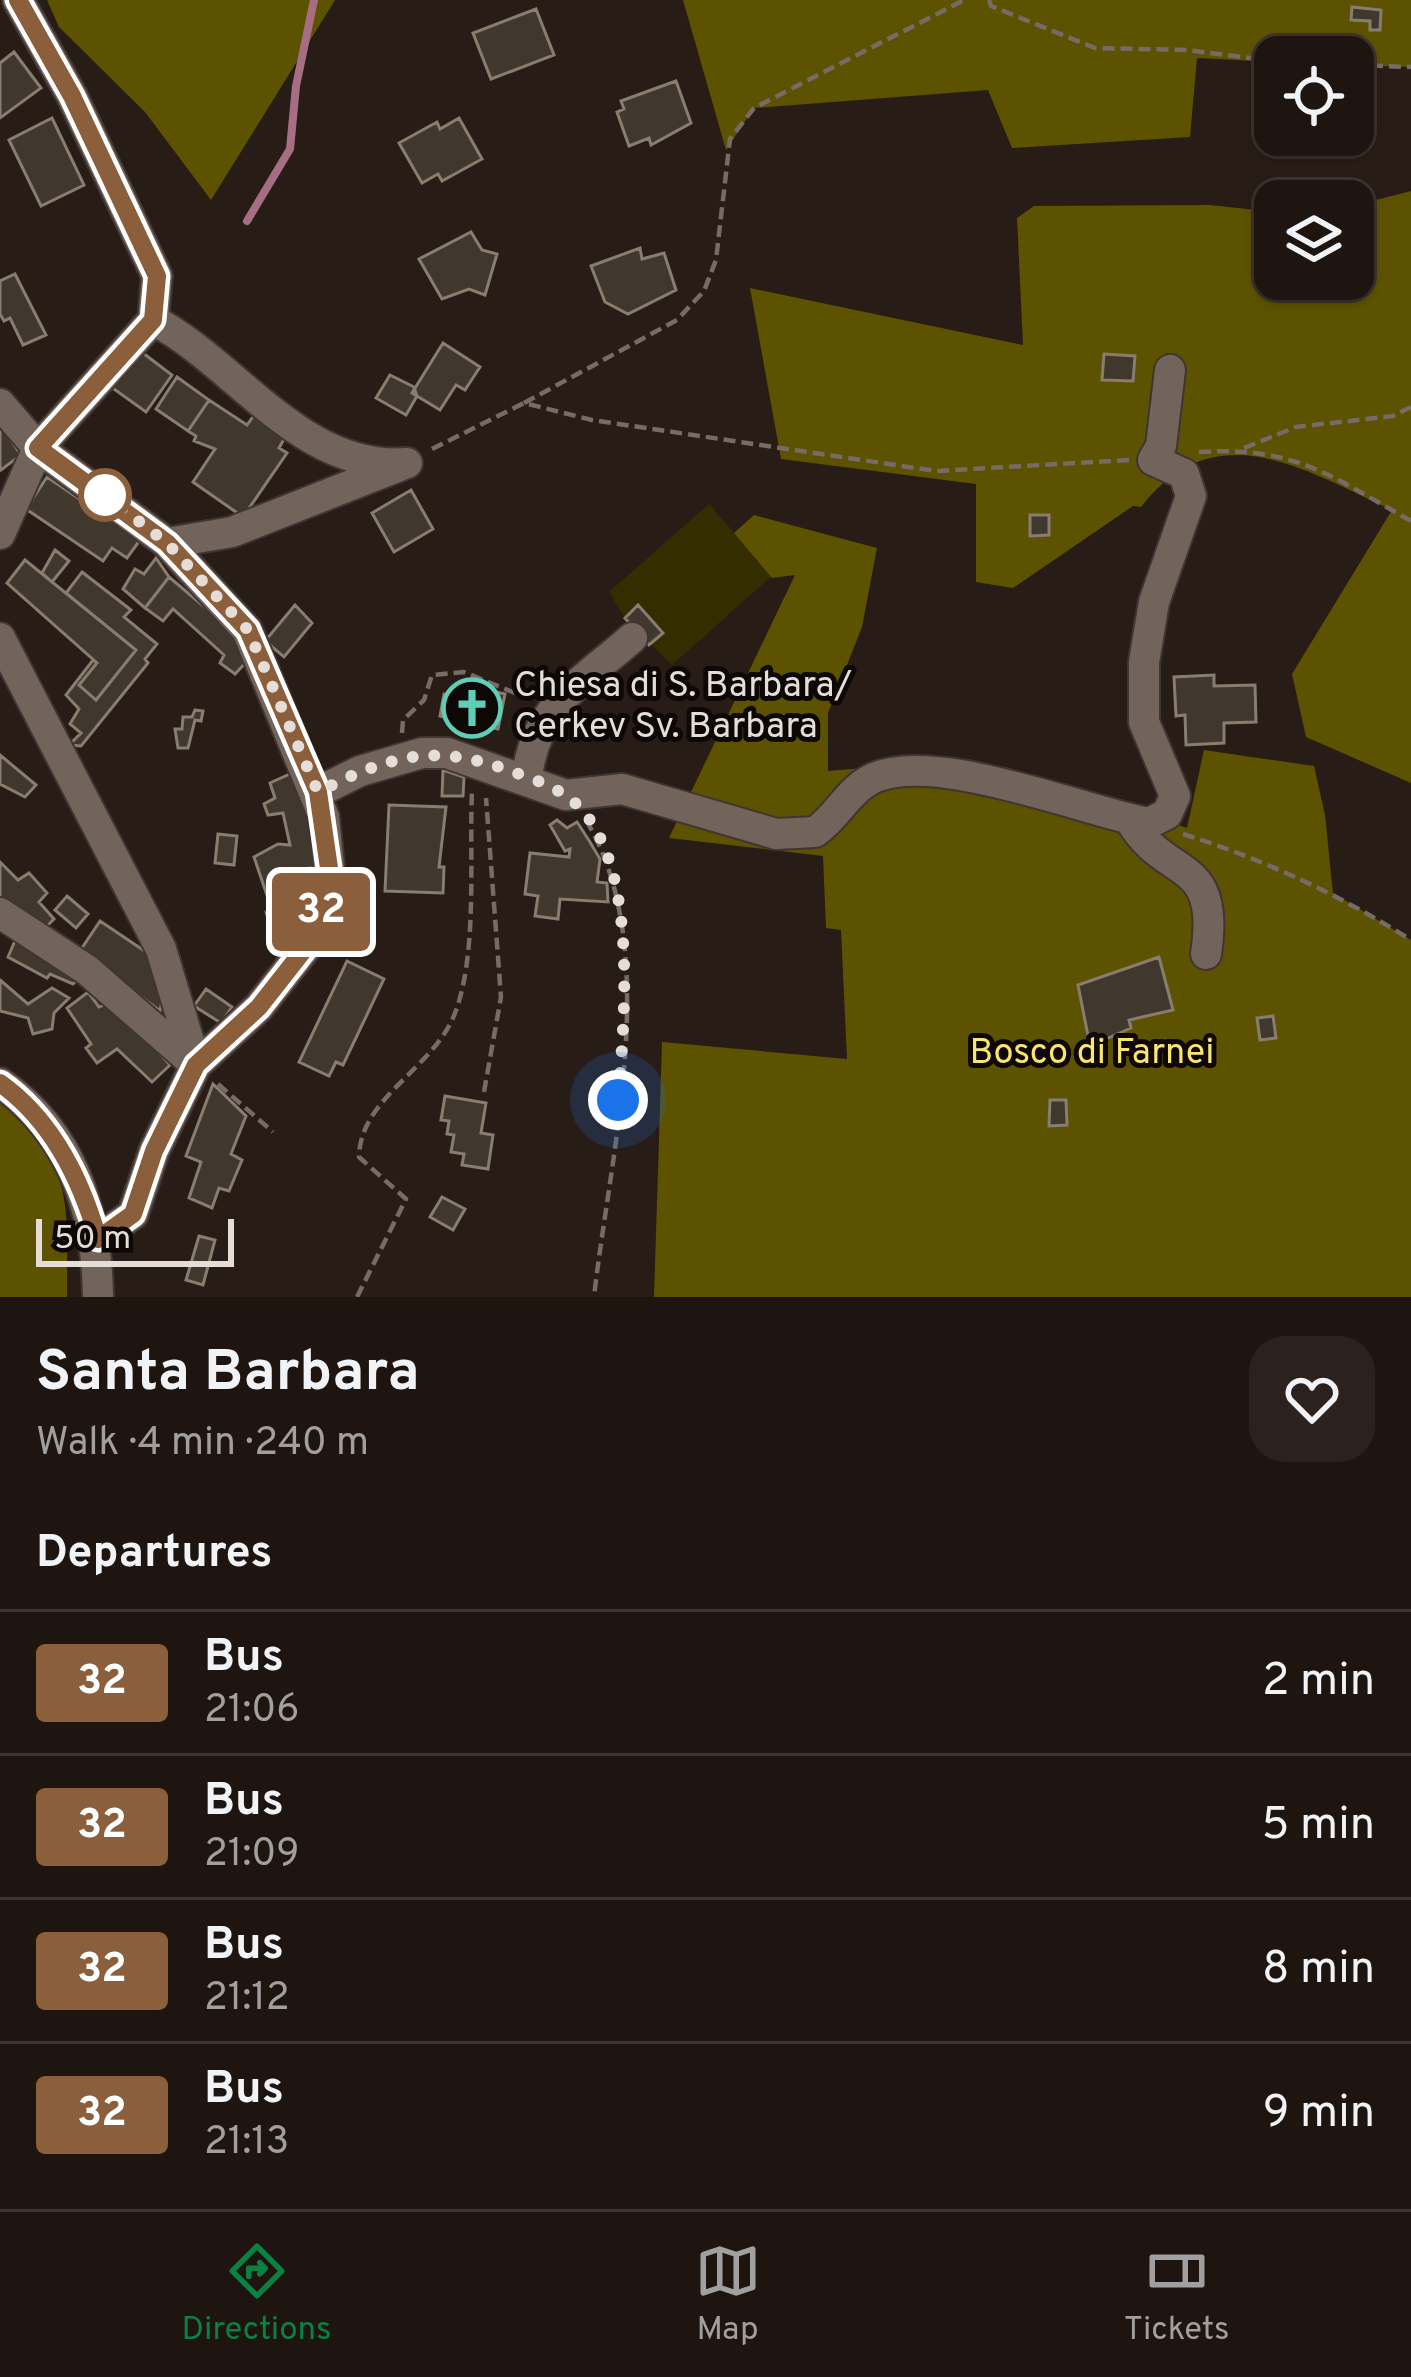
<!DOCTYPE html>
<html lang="en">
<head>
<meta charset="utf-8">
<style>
	:root { --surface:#1e1510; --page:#2b221e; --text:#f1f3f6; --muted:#a19f9f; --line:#3c3430; --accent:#0b8043 }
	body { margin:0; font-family:Overpass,sans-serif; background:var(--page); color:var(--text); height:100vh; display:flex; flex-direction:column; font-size:45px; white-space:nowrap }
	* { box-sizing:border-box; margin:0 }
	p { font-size:39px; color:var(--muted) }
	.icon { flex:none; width:66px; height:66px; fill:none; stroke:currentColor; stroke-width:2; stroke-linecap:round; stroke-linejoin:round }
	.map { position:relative; height:1297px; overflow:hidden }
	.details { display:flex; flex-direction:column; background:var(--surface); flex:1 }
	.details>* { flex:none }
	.badge { padding:0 24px; border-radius:9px; font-size:42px; line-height:78px }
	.fabs { position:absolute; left:1254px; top:36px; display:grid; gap:24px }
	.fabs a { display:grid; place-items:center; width:120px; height:120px; border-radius:24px; background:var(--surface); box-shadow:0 3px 9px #0004,0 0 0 3px var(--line); font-size:60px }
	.scale { position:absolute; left:36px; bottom:30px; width:198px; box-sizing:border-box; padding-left:12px; border:6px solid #e5ddd8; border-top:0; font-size:33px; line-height:42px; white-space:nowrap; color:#e5ddd8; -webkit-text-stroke:9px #0d0806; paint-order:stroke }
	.you { position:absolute; width:60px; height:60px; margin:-30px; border:9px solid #fff; border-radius:50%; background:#1a73e8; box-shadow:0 0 0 18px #1a73e833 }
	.map>.badge { position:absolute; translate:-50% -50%; box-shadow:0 0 0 6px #fff }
	h2 { padding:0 36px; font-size:45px; line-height:108px }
	.round { display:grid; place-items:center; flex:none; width:126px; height:126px; border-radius:36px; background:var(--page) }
	.head { display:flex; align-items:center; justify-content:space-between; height:204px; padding:0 36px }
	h1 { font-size:57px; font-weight:700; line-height:90px }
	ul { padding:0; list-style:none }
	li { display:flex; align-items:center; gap:36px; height:144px; padding:0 36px; border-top:3px solid var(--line) }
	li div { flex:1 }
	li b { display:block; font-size:45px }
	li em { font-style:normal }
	li .badge { min-width:132px; font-weight:700; text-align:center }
	.tab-bar { display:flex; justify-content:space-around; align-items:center; height:168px; border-top:3px solid var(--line); background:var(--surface); font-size:33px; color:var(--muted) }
	.tab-bar a { display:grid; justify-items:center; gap:6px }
	.tab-bar .selected { color:var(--accent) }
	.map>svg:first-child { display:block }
	.green { fill:#342d00 }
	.forest { fill:#5d5200 }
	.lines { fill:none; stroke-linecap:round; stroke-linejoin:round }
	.stream { stroke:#a76e83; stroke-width:8 }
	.building { fill:#41382d; stroke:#877d70; stroke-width:3 }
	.minor-casing { stroke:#403532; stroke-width:34 }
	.path { stroke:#766b66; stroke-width:4.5; stroke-dasharray:12 6; stroke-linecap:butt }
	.minor { stroke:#72635b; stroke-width:30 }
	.line-casing { stroke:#fff; stroke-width:27 }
	.line { stroke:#8b5e3c; stroke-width:18 }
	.walk { stroke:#e5ddd8; stroke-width:12; stroke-dasharray:0 21.6 }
	.stop-dot { fill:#fff; stroke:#8b5e3c; stroke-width:6 }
	.labels { text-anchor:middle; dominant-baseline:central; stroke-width:10; stroke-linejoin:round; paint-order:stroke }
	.poi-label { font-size:36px; fill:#e5ddd8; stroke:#0d0806; text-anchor:start }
	.park-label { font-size:36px; fill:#fae66c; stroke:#0d0806 }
</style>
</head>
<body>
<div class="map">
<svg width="1411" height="1297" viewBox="0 0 1411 1297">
	<rect width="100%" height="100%" fill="#281c16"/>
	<path class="green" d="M709 504 772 576 672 665 625 618 609 592Z"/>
	<path class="forest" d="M47 0H335L211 200 145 112 59 27Z
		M683 0H1411V67L1353 65V57H1275V62L1197 58 1190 137 1012 148 988 90 754 108 726 150Z
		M1411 191V783L1306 737 1292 674 1392 510C1304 470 1216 411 1141 507L1133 506 1013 588 976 582V484L781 459 750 288 1023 345 1017 218 1034 206 1210 205 1275 212V279H1353V206Z
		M754 515 877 548 862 627 828 713V771L925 763 1006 767 1187 828 1204 750 1314 766 1325 815 1333 893 1411 940V1297H654L662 1042 847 1059 841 930 826 928 823 856 669 838 795 575 772 578 734 533Z
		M0 1097C75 1171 67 1196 67 1297H0Z"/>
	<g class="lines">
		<path class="stream" d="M247 221 290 149 296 86 314 0"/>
	</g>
	<path class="building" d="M1352 7 1381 10 1380 30H1370V21L1351 20Z
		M536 9 554 55 491 79 473 33Z
		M14 52 41 88 0 118V63Z
		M676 81 691 123 651 145 649 138 629 146 617 112 624 109 621 101Z
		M52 118 84 185 41 206 9 140Z
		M459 118 482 159 442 181 438 174 422 183 399 143 437 122 440 129Z
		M471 232 482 250 497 254 485 295 469 289 442 299 419 259Z
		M640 248 642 259 664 253 676 290 628 314 605 302 591 266Z
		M15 274 46 335 23 345 10 318 4 321 0 314V281Z
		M443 343 480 367 465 390 456 385 440 410 412 393Z
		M139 350 172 375 146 412 107 384Z
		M1104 354 1135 356 1133 381 1102 380Z
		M390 375 414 387 417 396 406 415 376 398Z
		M177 377 209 400 188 431 156 409Z
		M209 400 247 425 257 411 288 432 279 448 287 453 243 517 193 482 215 449 194 441 196 436 188 431Z
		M0 424 21 455 1 470 0 468Z
		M47 477 140 540 127 558 112 548 103 561 26 509Z
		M411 490 433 529 394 552 372 513Z
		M1030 515H1049V535L1030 536Z
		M55 550 69 561 52 582 42 573Z
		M156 558 169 577 145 608 123 589 135 569 144 574Z
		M25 560 136 650 96 700 79 685 97 663 7 583Z
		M82 572 131 610 124 617 157 644 145 659 148 663 81 746 69 745 81 733 70 724 79 709 66 695 93 660 97 663 79 685 96 700 136 650 66 593Z
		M169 577 245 641 250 658 235 674 220 663 224 655 173 609 163 621 145 608Z
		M295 605 312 623 284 657 265 641Z
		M638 605 663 633 649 645 625 618Z
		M1214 675V686L1255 685 1256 722 1224 723V743L1186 745 1185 715 1176 716 1174 677Z
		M477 688 505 694 498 729 440 716 444 694 475 700Z
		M195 710 203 711 201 721 195 720 188 748H178L175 729H182L183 717H192Z
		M0 755 36 785 25 797 0 784Z
		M443 770 464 777 463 796H442Z
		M292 773 312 816 317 867 289 871 302 925 280 934 254 857 278 844 290 845 283 813 268 815 264 804 275 798 270 783Z
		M389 805 446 807 439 867H444L443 893 385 891Z
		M557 820 567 828 577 822 590 842 600 859 597 882 607 883 608 902 560 899 558 919 535 916 538 896 525 894 530 853 569 857 570 849 565 851 550 825Z
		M218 834 237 836 234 865 215 863Z
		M0 862 18 880 29 873 47 893 39 902 54 919 37 936 0 901Z
		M67 896 88 914 76 928 55 910Z
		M272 909 280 934 297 927 279 956 266 912Z
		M100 921 155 958 164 990 160 1011 80 951Z
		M17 936 87 970 73 984 50 974 47 978 8 957Z
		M1159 957 1173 1010 1129 1020 1131 1028 1090 1046 1078 985Z
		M347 961 384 979 343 1065 336 1062 329 1076 299 1062Z
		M0 980 28 1004 52 988 69 998 54 1013 52 1029 33 1034 28 1018 0 1011Z
		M206 989 232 1007 221 1023 194 1006Z
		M88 992 99 1007 113 1001 170 1065 152 1082 117 1049 97 1063 86 1048 91 1044 67 1008Z
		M1273 1016 1276 1038 1260 1040 1257 1018Z
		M213 1084 246 1116 231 1154 242 1160 229 1191 219 1188 212 1208 189 1198 201 1162 186 1156Z
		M445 1096 486 1103 481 1133 493 1135 488 1169 462 1165 464 1154 451 1152 454 1135 447 1134 449 1121 441 1120Z
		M1050 1100H1066L1067 1125 1049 1126Z
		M442 1197 465 1209 453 1230 430 1217Z
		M199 1236 215 1240 203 1285 186 1280Z"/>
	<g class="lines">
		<defs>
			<path id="minor" d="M153 320C237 364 301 471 407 463
				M0 404 38 448 167 543 247 630 324 817 329 867 310 942 259 1007 196 1065 154 1151 133 1214 98 1239
				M0 534 38 448 153 320 157 276 72 96 18 0
				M167 543 232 532 402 465
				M0 638 161 949 196 1065
				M527 777C535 706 582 682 632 638
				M318 792 360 771 422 753H447L566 795 622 789 776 834 815 832C836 818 847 793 868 781 927 746 1086 812 1149 823L1167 814 1175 796 1144 722V662L1154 602 1191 496 1184 474 1153 460 1161 446 1170 370
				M1130 820C1166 882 1221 854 1206 954
				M0 913 87 970 196 1065
				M0 1083C73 1133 97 1214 98 1297"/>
		</defs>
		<use href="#minor" class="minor-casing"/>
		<path class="path" d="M989 0 991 6 1095 48 1186 50 1275 61
			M1353 65 1411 67
			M524 403 677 320 704 291 716 260 730 139 754 108 964 0
			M1244 448 1296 427 1393 416 1411 407
			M432 449 524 403 592 420 936 471 1129 460
			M1199 452C1295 446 1331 476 1411 521
			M402 733 403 720 424 700 432 675 464 672 527 698
			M586 820C664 950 610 1153 594 1297
			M1183 834C1265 860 1338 894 1411 940
			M218 1084 273 1132
			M484 1092 501 997 486 798
			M357 1297 406 1199 359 1157C360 1097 434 1069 455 1013 478 953 469 856 472 790"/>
		<use href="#minor" class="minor"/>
	</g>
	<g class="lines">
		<defs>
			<path id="line" d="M0 1083C52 1120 81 1179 98 1239L133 1214 154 1151 196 1065 259 1007 310 942 329 868 318 792 248 630 167 543 38 448 153 320 157 276 72 96 18 0"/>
		</defs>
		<use href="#line" class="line-casing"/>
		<use href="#line" class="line"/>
		<path class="walk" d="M105 495 167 543 248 630 318 792C385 758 429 743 502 768 522 775 544 782 562 793 643 843 624 1020 618 1100"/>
	</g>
	<defs>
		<symbol id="church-ring" viewBox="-11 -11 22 22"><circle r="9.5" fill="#0d0806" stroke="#5eceb7" stroke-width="1.5"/><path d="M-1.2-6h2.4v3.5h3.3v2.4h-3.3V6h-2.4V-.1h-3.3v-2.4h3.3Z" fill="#5eceb7"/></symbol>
	</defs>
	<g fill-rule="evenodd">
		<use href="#church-ring" x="439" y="675" width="66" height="66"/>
	</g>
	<circle class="stop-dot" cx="105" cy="495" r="24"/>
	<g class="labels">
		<g class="poi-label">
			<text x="514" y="687">Chiesa di S. Barbara/<tspan x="514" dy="41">Cerkev Sv. Barbara</tspan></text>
		</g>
		<g class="park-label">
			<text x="1092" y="1054">Bosco di Farnei</text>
		</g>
	</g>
</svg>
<div class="fabs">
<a><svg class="icon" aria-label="locate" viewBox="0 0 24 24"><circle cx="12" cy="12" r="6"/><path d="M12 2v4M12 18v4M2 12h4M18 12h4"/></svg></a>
<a><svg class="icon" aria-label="layers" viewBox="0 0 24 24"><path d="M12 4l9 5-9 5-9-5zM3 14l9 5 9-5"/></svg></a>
</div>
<div class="scale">50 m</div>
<div class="you" style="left:618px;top:1100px"></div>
<b class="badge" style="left:321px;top:912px;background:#8b5e3c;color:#fff">32</b>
</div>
<section class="details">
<div class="head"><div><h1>Santa Barbara</h1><p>Walk · 4 min · 240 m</p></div><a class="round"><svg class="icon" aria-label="heart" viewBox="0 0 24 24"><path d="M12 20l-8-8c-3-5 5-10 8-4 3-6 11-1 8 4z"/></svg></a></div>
<h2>Departures</h2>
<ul>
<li><span class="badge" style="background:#8b5e3c;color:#fff">32</span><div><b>Bus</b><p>21:06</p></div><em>2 min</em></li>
<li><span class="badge" style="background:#8b5e3c;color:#fff">32</span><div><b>Bus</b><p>21:09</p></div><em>5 min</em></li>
<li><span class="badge" style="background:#8b5e3c;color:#fff">32</span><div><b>Bus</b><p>21:12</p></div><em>8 min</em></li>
<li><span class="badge" style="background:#8b5e3c;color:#fff">32</span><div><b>Bus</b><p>21:13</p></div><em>9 min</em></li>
</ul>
</section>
<nav class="tab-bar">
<a class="selected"><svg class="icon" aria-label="directions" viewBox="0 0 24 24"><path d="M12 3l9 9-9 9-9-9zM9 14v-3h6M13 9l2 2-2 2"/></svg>Directions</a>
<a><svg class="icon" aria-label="map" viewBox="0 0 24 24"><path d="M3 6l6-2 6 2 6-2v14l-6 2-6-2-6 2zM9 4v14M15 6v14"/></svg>Map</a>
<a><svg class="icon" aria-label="tickets" viewBox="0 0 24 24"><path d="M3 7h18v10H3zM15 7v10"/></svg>Tickets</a>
</nav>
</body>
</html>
